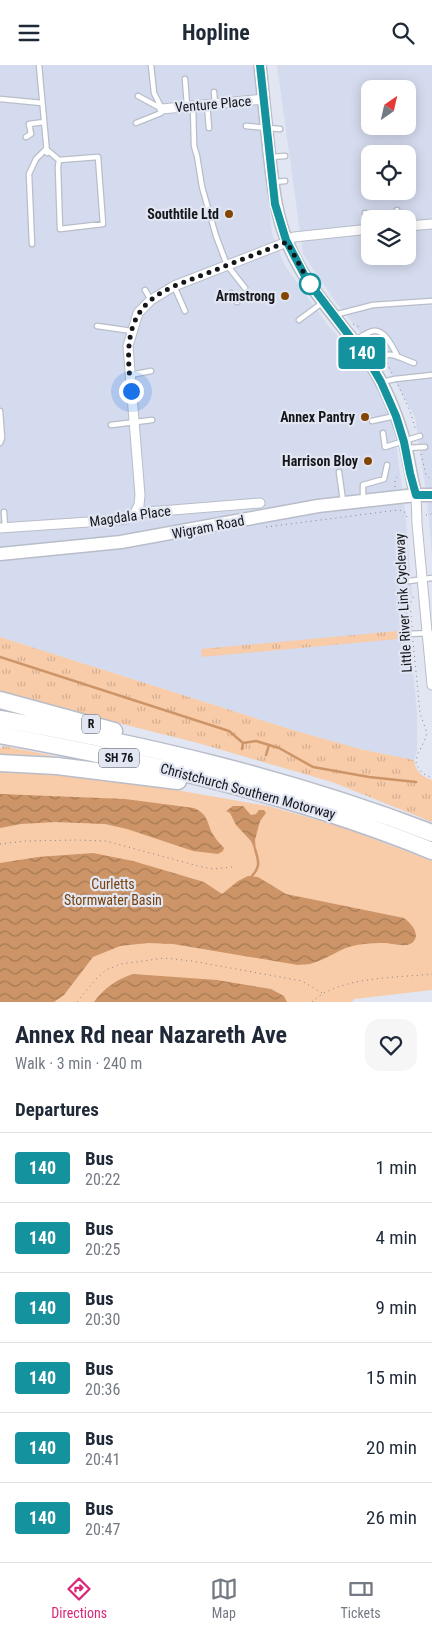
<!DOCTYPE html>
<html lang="en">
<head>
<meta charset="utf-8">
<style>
	:root { --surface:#fff; --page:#f6f6f7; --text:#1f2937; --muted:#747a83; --line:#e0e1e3; --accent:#db2777 }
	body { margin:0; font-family:"Roboto Condensed",sans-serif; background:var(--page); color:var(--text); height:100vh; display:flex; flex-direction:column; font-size:19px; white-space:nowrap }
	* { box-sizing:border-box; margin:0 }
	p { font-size:16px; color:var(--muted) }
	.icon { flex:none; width:28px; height:28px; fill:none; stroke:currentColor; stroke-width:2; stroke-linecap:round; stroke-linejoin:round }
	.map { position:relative; height:937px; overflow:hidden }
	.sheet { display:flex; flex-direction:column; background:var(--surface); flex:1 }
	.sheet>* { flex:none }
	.badge { padding:0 10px; border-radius:4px; font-size:18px; line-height:32px }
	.needle { width:32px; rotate:34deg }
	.buttons { position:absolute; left:361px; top:15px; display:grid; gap:10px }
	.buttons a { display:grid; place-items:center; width:55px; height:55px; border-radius:10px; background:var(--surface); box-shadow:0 2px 12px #0003; font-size:25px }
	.you { position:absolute; width:25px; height:25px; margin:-12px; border:4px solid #fff; border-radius:50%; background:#1a73e8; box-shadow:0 0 0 8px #1a73e833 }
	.map>.badge { position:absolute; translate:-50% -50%; box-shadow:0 0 0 2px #fff }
	h2 { padding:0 15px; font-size:19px; line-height:45px }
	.round { display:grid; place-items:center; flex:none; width:52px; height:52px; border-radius:15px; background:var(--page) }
	.headline { display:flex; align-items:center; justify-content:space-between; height:85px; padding:0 15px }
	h1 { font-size:24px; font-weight:700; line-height:38px }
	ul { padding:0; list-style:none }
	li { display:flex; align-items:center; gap:15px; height:70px; padding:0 15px; border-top:1px solid var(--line) }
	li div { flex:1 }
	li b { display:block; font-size:19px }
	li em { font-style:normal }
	li .badge { min-width:55px; font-weight:700; text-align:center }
	header { display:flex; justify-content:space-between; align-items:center; height:65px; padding:0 15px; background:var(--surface); font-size:22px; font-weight:700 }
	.tabs { display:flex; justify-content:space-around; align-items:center; height:70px; border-top:1px solid var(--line); background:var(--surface); font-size:14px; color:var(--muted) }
	.tabs a { display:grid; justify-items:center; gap:2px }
	.tabs .on { color:var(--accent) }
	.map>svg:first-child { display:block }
	.built { fill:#d4dbee; fill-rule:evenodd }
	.grass { fill:url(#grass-tufts) }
	.green { fill:#f8cba9 }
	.water { fill:url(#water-waves) }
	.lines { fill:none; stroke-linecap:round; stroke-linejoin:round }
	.stream { stroke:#cd9567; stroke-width:2.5 }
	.service-casing { stroke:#b8bdc9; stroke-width:7 }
	.minor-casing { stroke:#b8bdc9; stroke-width:11 }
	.tertiary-casing { stroke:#b8bdc9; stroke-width:14 }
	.secondary-casing { stroke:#b8bdc9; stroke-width:15 }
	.motorway-casing { stroke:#b8bdc9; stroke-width:19 }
	.path { stroke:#82858d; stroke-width:1; stroke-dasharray:1 4; stroke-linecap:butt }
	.service { stroke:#fff; stroke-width:4.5 }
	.minor { stroke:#fff; stroke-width:9 }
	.tertiary { stroke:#fff; stroke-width:11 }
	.secondary { stroke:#fff; stroke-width:12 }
	.motorway { stroke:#fff; stroke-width:16 }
	.line-casing { stroke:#fff; stroke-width:11 }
	.line { stroke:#14939e; stroke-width:8 }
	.walk { stroke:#15161a; stroke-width:5; stroke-dasharray:0 9 }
	.poi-dot { fill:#844703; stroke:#e1e6f2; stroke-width:2 }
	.stop-dot { fill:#fff; stroke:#14939e; stroke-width:2.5 }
	.labels { text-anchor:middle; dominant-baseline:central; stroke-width:4.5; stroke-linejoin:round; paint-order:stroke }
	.shield { fill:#e1e6f2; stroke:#52545b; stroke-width:1 }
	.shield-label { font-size:12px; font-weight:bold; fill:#15161a }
	.street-label { font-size:14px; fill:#15161a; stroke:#e1e6f2 }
	.poi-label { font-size:14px; font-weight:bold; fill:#15161a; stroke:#e1e6f2; text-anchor:end }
	.park-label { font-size:14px; fill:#78420c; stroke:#e1e6f2 }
</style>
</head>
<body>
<header><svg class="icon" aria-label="menu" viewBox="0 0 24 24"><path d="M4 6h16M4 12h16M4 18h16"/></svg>Hopline<svg class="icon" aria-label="search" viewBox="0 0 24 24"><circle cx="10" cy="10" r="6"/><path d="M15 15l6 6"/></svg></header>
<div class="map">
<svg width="432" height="937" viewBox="0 0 432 937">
	<defs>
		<pattern id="grass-tufts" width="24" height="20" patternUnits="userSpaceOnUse" patternTransform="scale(1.25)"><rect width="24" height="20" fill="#f8cba9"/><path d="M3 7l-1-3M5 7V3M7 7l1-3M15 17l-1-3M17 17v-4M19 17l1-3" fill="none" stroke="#d4ae91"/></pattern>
		<pattern id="water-waves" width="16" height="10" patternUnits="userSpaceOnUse" patternTransform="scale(1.25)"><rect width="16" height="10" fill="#cd9567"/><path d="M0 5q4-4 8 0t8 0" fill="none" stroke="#a57954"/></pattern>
	</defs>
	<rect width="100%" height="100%" fill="#e1e6f2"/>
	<path class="built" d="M0 0H253L272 168 285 201 327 259 368 307 393 355 406 453 412 529 407 538 417 649V685L414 695 360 684 296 666 0 572Z
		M277 0H432V490L427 435 415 352 386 300 335 236 303 189ZM370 24H408V61H370ZM370 89H408V126H370ZM370 154H408V191H370Z"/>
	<path class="grass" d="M397 566 398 574 202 592 201 584Z
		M0 572 296 666 360 684 414 695C415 706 422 712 432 715V757L332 717 198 678 42 639 0 627Z
		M3 681 55 691 0 689V684Z"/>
	<path class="green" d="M0 706 56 708 142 719 268 741 342 762 432 796V925L354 934 352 937H0Z"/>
	<path class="water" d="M0 729 125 734 194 743C206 748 207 755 211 766 214 772 219 778 224 783L223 786 218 789 193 786 127 764 105 759 55 757 21 759 0 763Z
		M233 741H243L251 750 256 749 259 745H264L266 748 260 756 255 775 256 788 251 776 236 760 230 748 226 746Z
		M93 788 133 796 204 817 222 829 238 816 248 811 258 812 286 829 404 853C410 858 420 867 414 876 408 884 392 878 384 878 378 878 371 878 364 879 341 881 333 892 313 898 309 900 303 899 298 900L173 879 148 878 120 881 93 892 64 930 54 937H0V798L38 792Z
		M133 909 217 915 271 924 284 931 287 937H94C105 922 116 915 133 909Z"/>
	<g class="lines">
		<path class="stream" d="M0 592 229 666 243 678
			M243 678 256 676 279 683 313 702 369 712 416 717
			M242 684 243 678
			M266 690 269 680
			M250 813C261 802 259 797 255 784"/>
		<defs>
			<path id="service" d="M39 0 47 88
				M151 0 154 28 162 44
				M185 14 187 40
				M214 27 215 39
				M0 34 42 38
				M207 39 209 63
				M193 40 194 81 197 91 202 122 216 171 227 200 245 223
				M136 58 161 48 162 44 138 31
				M246 61 280 64
				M26 72 31 69 29 59 44 57
				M271 92 285 91
				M274 117 285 116
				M397 145 398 154
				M365 148 367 165
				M32 179 29 109 36 94 46 84 59 95 58 102 60 164 103 159 98 92 59 95
				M174 221 185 246
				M145 225 151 235
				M231 228 237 237
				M334 250 373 240 432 236
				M299 255 322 238
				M97 261 132 266
				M354 276C359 273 367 267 373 266 385 264 393 283 398 292
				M371 298C395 284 390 290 414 298
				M130 310 151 306
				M382 317 395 314 432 310
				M0 346 2 373 0 378
				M372 356 395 351
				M111 360 152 355
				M383 368 385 382 420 371
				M407 383 425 382
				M339 407 343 436
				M363 434V420L384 414 387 400
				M4 447 5 463
				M409 516 432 513
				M407 569 432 568"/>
			<path id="minor" d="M162 44 264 34
				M408 161 432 159
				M286 175 294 172 370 164
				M416 430 417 459 432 620
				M135 448 139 440 140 430 128 281 138 248 151 235 174 221 287 177
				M0 463 118 455 126 454 135 448 260 438"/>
			<path id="tertiary" d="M260 0C263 29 266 58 269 87 273 117 275 147 287 176 305 223 342 257 370 298 386 322 397 350 405 378 409 395 411 412 416 430"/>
			<path id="secondary" d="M0 489 121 477 318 441 416 430H432"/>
			<path id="motorway" d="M0 635 114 666
				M0 654C147 680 293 714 432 768
				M0 670C147 697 293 729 432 786
				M0 698 57 701 178 716"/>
		</defs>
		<use href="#service" class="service-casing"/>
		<use href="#minor" class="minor-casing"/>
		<use href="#tertiary" class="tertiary-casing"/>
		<use href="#secondary" class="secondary-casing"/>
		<use href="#motorway" class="motorway-casing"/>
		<path class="path" d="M353 259 361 263
			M370 274 379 287
			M387 298 392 308
			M398 320 410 346 416 366
			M421 389 426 410 432 415
			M395 422V414L400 409
			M426 450H430L432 448
			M266 462 398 445 404 446 407 452
			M412 562 410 539 414 530
			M413 576 420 648 427 668 424 677 417 690 416 699 422 708 432 713
			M0 779 26 776 76 775 106 776 198 801 213 804 232 802
			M77 937 96 914 106 905 121 899 165 893 192 896 302 916 324 929
			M312 937C339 911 397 913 432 909"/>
		<use href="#service" class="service"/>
		<use href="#minor" class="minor"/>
		<use href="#tertiary" class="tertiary"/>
		<use href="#secondary" class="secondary"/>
		<use href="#motorway" class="motorway"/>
	</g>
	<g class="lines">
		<defs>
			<path id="line" d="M260 0 275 139 286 175 307 215 370 298 381 317 396 351 404 377 410 408 416 430H432"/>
		</defs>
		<use href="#line" class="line-casing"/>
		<use href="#line" class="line"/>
		<path class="walk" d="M131 326C128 294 123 258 151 235 158 229 166 225 174 221L287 177 310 219"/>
	</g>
	<g class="poi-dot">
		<circle cx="229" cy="149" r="5"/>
		<circle cx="285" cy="231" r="5"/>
		<circle cx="365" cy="352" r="5"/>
		<circle cx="368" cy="396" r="5"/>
	</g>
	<circle class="stop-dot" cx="310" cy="219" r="10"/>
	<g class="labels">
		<g class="shield">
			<rect x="82" y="649.5" width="18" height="19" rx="4"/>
			<rect x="99" y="683.5" width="40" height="19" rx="4"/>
		</g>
		<g class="shield-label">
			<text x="91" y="659">R</text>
			<text x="119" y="693">SH 76</text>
		</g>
		<g class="street-label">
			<text transform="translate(213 39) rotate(-5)">Venture Place</text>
			<text transform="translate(130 451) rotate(-8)">Magdala Place</text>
			<text transform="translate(208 462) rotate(-11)">Wigram Road</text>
			<text transform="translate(403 538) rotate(-93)">Little River Link Cycleway</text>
			<text transform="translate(248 726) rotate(15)">Christchurch Southern Motorway</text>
		</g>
		<g class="poi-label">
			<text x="219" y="149">Southtile Ltd</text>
			<text x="275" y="231">Armstrong</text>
			<text x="355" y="352">Annex Pantry</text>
			<text x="358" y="396">Harrison Bloy</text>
		</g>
		<g class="park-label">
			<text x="113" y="819">Curletts<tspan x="113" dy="16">Stormwater Basin</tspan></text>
		</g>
	</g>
</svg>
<div class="buttons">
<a><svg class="needle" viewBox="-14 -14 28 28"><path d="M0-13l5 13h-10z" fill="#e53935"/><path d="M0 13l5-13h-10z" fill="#747a83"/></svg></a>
<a><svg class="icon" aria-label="locate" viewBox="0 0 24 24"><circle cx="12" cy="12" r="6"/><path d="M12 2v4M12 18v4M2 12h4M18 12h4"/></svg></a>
<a><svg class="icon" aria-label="layers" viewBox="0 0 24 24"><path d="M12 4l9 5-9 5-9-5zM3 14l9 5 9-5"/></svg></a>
</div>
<div class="you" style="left:131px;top:326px"></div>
<b class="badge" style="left:362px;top:288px;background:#14939e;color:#fff">140</b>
</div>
<section class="sheet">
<div class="headline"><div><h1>Annex Rd near Nazareth Ave</h1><p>Walk · 3 min · 240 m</p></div><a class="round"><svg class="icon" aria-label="heart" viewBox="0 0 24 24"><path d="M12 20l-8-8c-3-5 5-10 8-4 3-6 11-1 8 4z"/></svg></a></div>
<h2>Departures</h2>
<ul>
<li><span class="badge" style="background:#14939e;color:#fff">140</span><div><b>Bus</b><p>20:22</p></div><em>1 min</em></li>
<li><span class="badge" style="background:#14939e;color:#fff">140</span><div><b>Bus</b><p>20:25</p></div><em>4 min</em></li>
<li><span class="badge" style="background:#14939e;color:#fff">140</span><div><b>Bus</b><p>20:30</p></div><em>9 min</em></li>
<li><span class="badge" style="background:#14939e;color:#fff">140</span><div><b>Bus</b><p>20:36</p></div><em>15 min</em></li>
<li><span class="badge" style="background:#14939e;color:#fff">140</span><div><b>Bus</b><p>20:41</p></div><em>20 min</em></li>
<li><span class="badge" style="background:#14939e;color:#fff">140</span><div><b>Bus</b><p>20:47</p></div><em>26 min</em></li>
</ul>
</section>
<nav class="tabs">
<a class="on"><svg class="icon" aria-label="directions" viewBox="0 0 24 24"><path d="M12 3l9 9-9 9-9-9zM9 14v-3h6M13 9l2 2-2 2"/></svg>Directions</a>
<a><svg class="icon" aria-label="map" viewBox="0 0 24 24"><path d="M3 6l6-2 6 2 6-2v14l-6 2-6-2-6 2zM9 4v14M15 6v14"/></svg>Map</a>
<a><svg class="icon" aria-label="tickets" viewBox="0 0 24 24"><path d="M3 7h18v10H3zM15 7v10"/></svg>Tickets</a>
</nav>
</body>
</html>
